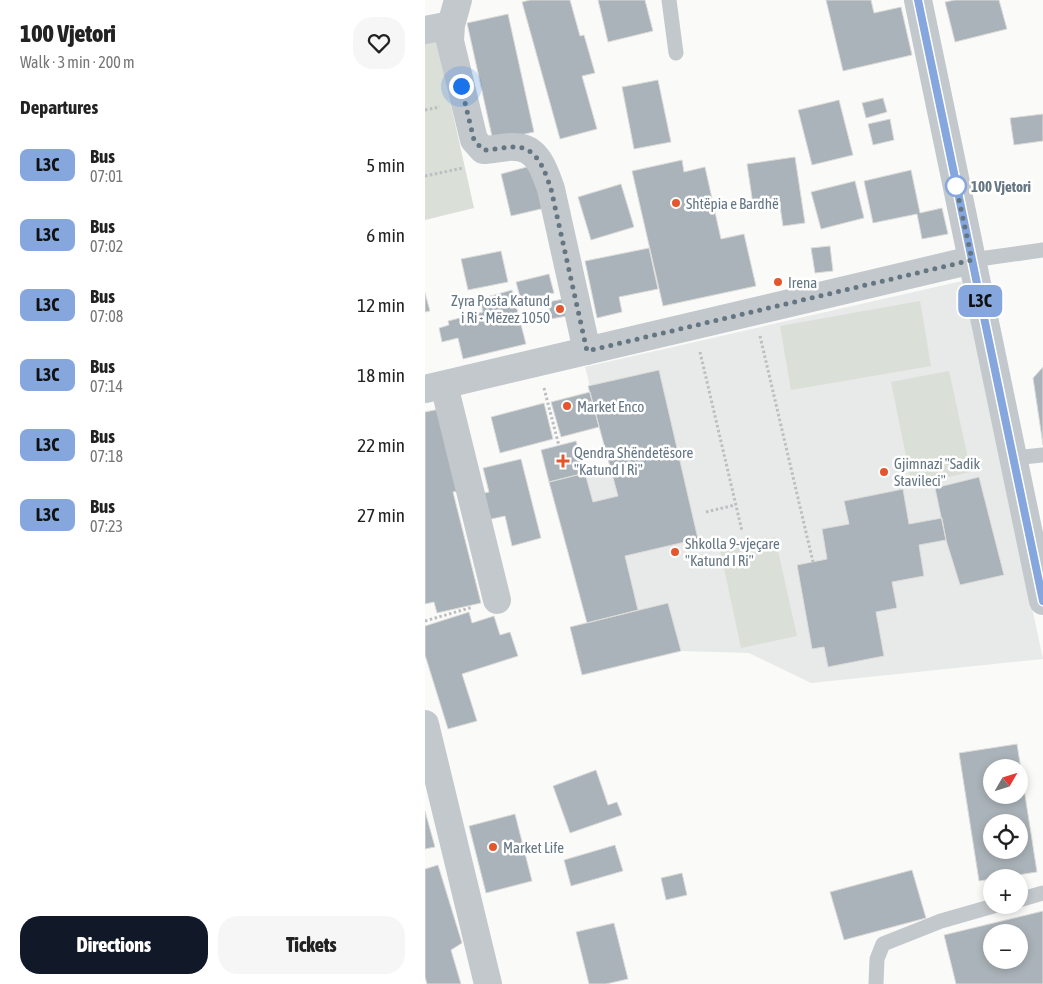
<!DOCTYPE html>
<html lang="en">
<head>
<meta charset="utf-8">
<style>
	:root { --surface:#fff; --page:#f6f6f6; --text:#222; --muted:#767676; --accent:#111827 }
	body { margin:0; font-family:"Asap Condensed",sans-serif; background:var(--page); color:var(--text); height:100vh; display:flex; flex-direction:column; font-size:19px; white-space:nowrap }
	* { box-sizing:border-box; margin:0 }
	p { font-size:16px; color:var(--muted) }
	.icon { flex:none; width:28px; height:28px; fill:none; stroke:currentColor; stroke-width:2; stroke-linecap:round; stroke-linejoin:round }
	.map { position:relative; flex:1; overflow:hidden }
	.drawer { display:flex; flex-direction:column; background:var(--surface); width:425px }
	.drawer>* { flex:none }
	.badge { padding:0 10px; border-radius:8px; font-size:18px; line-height:32px }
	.needle { width:32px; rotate:51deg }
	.buttons { position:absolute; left:558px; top:759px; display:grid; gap:10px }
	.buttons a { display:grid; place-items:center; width:45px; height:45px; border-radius:50%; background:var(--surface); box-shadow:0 2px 8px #0003; font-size:25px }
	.you { position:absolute; width:25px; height:25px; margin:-12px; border:4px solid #fff; border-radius:50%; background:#1a73e8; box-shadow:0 0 0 8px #1a73e833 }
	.map>.badge { position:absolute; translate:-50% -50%; box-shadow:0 0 0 2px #fff }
	h2 { padding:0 20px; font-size:19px; line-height:45px }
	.round { display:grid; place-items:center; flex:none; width:52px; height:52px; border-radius:20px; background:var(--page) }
	.overview { display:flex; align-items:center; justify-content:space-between; height:85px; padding:0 20px }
	h1 { font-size:24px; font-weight:800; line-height:38px }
	.primary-button { display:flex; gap:10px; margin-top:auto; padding:10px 20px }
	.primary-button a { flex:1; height:58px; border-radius:20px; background:var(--accent); color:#fff; font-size:20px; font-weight:800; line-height:58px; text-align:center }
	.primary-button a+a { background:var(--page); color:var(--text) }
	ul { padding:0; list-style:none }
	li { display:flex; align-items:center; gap:15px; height:70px; padding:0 20px }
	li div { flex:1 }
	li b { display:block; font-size:19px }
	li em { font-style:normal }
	li .badge { min-width:55px; font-weight:700; text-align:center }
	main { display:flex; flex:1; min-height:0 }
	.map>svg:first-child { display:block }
	.built { fill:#e8e9e9 }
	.green { fill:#dadfd7 }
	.building { fill:#aab3b9; stroke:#dcdcda; fill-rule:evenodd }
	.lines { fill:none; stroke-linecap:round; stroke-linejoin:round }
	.path { stroke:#bbbfc2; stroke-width:3; stroke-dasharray:2.5 2.5; stroke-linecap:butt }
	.service { stroke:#c3c8cc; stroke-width:15 }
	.minor { stroke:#c3c8cc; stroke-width:28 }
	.line-casing { stroke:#fff; stroke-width:11 }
	.line { stroke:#85a7dd; stroke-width:8 }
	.walk { stroke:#657683; stroke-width:5; stroke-dasharray:0 9 }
	.stop-dot { fill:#fff; stroke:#85a7dd; stroke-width:2.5 }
	.poi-dot { fill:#e4572e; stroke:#fff; stroke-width:2 }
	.labels { text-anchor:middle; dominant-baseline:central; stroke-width:5; stroke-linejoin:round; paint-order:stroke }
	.stop-label { font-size:15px; font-weight:bold; fill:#657683; stroke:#fff; text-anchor:start }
	.poi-label { font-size:15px; fill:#657683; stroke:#fff; text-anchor:start }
</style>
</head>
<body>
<main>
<section class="drawer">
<div class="overview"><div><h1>100 Vjetori</h1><p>Walk · 3 min · 200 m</p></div><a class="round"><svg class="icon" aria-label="heart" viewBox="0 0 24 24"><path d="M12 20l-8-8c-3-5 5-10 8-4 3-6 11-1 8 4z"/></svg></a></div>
<h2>Departures</h2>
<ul>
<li><span class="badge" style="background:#85a7dd;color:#111">L3C</span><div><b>Bus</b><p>07:01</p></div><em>5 min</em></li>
<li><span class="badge" style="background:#85a7dd;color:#111">L3C</span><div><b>Bus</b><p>07:02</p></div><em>6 min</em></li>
<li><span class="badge" style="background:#85a7dd;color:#111">L3C</span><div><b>Bus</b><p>07:08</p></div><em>12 min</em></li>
<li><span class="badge" style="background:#85a7dd;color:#111">L3C</span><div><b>Bus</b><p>07:14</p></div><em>18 min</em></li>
<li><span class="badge" style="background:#85a7dd;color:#111">L3C</span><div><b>Bus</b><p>07:18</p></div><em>22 min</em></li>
<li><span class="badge" style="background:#85a7dd;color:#111">L3C</span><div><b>Bus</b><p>07:23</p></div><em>27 min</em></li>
</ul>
<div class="primary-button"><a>Directions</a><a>Tickets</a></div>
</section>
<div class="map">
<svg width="618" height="984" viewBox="0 0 618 984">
	<rect width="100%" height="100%" fill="#fafaf8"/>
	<path class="built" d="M537 281 618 659 386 683 324 653 256 651 157 675 145 627 162 623 124 482 185 466 160 367Z"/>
	<path class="green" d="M10 34 49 208 0 220V36Z
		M495 301 506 366 366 390 355 326Z
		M524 371 546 472 487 485 466 382Z
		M350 537 372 636 316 648 295 549Z"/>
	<path class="building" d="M105 0H145L155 36 159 35 170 73 157 76 172 129 135 139 97 2Z
		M173 0H220L228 31 183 42Z
		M401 0H446L449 13 476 7 487 55 418 71Z
		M530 0H574L582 29 530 42 520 2Z
		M83 14 109 132 68 141 42 23Z
		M233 80 246 142 209 149 197 87Z
		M458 98 462 112 441 118 437 103Z
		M414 100 428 155 387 165 373 110Z
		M618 114V141L589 145 585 118Z
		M465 119 469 140 448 145 443 124Z
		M370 157 380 223 358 226 355 206 329 211 322 164Z
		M257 160 259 172 280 167 296 239 319 234 331 286 238 306 207 171Z
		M109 165 120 208 86 216 76 174Z
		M486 170 495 213 517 208 523 234 497 239 492 214 448 223 439 181Z
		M430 181 439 218 396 229 386 192Z
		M196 184 209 227 166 240 153 197Z
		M405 246 408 271 390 273 386 248Z
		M224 248 233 289 194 297 197 312 172 318 160 261Z
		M76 251 83 282 43 290 36 259Z
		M124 274 129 293 96 301 91 282Z
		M87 290 101 344 38 359 33 338 17 342 14 328 24 325 23 321 58 312 55 299Z
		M0 293 5 311 0 312Z
		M144 298 147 315 126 319 123 302Z
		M618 367V445L608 378Z
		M234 370 273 539 200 556 213 610 162 623 124 482 160 473 168 502 193 496 163 386Z
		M165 392 174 427 136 437 126 402Z
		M119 403 128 439 75 453 66 417Z
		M15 409 35 491 28 492 56 603 12 613 9 602 0 604V412Z
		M151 441 160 473 124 482 116 450Z
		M96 459 116 538 87 546 80 516 62 520 55 494 64 492 58 468Z
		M554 477 579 575 535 585 521 540 510 488Z
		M478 489 484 524 517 518 521 540 494 545 499 576 467 582 472 608 451 612 459 656 403 667 399 647 387 649 372 565 402 559 397 529 424 524 419 501Z
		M243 603 256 651 157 675 145 627Z
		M44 612 47 623 69 616 75 635 85 632 93 656 37 674 52 721 23 729 0 655V626Z
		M592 744 612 872 554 881 534 753ZM566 768H594V795H566ZM566 822H594V850H566Z
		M171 770 183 805 192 802 197 815 145 833 128 786Z
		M0 811 10 847 0 849Z
		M90 814 107 881 61 893 44 826Z
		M190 845 198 871 146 886 139 860Z
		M13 865 37 943 26 950 36 984H2L0 977V869Z
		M487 870 501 918 419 940 405 892Z
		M257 873 262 895 241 900 236 878Z
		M618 911V984H531L519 935ZM566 932H594V960H566Z
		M189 923 203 979 181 984H164L151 932Z"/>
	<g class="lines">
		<path class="path" d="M0 110 15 107
			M0 176 38 168
			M335 336 388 562
			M275 352 317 531
			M119 388 134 446
			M281 512 310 505
			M0 621 48 607"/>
		<path class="service" d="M244 0 251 53
			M547 260 618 250
			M588 458 618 455
			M594 900 618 893
			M451 984 452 959 458 944 516 921 572 905"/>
		<path class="minor" d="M33 0 26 25 25 41 49 140 58 150C69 150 80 146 90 147 113 147 120 172 126 189L162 351
			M493 0 618 601
			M0 30 26 25
			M19 385 72 600
			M0 389 547 260
			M0 724 63 984"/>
	</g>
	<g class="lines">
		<defs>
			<path id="line" d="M493 0 618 601"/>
		</defs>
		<use href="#line" class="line-casing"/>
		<use href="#line" class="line"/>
		<path class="walk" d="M36 86 49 140 58 150C69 150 80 147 90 147 113 147 120 172 126 189L162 351 547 260 531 186"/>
	</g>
	<circle class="stop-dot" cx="531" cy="186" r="10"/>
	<g class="poi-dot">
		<circle cx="251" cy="203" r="5"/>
		<circle cx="353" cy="282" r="5"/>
		<circle cx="135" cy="309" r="5"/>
		<circle cx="142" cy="406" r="5"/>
		<path d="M135.5 453.5h5v5h5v5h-5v5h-5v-5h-5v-5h5z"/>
		<circle cx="459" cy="472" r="5"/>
		<circle cx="250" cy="552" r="5"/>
		<circle cx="68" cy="847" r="5"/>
	</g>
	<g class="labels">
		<g class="stop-label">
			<text x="546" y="186">100 Vjetori</text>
		</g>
		<g class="poi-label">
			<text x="261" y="203">Shtëpia e Bardhë</text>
			<text x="363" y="282">Irena</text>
			<text x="125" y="300" text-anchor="end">Zyra Posta Katund<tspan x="125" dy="17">i Ri - Mëzez 1050</tspan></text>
			<text x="152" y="406">Market Enco</text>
			<text x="149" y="452">Qendra Shëndetësore<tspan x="149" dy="17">"Katund I Ri"</tspan></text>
			<text x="469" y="463">Gjimnazi "Sadik<tspan x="469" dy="17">Stavileci"</tspan></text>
			<text x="260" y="543">Shkolla 9-vjeçare<tspan x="260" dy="17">"Katund I Ri"</tspan></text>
			<text x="78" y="847">Market Life</text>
		</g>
	</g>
</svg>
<div class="buttons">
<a><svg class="needle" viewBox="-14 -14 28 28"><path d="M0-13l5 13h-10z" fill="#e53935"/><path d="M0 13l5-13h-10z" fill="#767676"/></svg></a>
<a><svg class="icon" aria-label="locate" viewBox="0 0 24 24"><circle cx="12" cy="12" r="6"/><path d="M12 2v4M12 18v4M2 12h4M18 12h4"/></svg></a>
<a>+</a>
<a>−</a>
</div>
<div class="you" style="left:36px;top:86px"></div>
<b class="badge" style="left:555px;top:301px;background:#85a7dd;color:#111">L3C</b>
</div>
</main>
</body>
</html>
